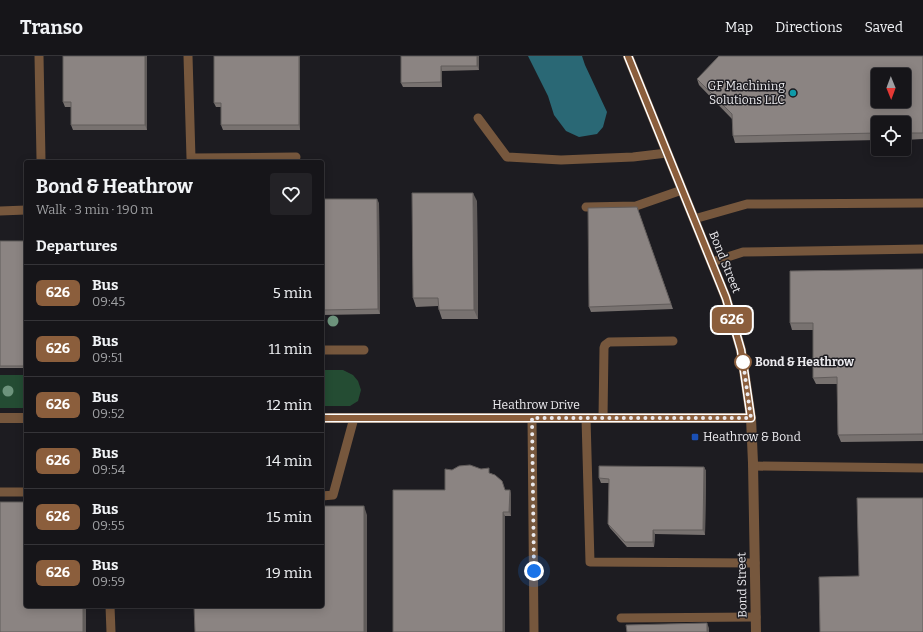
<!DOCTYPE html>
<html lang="en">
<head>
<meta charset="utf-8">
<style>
	:root { --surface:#161519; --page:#232226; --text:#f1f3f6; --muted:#9e9fa2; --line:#353438 }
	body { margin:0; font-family:Bitter,serif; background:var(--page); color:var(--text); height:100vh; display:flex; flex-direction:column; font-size:15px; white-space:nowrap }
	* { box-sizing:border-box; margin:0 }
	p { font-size:13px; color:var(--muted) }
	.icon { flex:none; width:22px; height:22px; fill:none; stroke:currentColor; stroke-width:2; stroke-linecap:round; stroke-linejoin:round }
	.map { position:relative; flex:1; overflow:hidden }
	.sheet { position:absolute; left:24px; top:104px; width:300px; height:448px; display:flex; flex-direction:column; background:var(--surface); border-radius:4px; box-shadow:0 2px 10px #0003,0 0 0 1px var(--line) }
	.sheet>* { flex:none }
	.badge { padding:0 8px; border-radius:6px; font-size:14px; line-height:26px }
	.needle { width:26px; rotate:179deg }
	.controls { position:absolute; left:871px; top:12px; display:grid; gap:8px }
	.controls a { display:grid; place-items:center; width:40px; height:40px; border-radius:4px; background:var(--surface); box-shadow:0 2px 10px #0003,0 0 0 1px var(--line); font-size:20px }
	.you { position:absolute; width:20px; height:20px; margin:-10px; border:3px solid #fff; border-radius:50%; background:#1a73e8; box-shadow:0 0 0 6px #1a73e833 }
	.map>.badge { position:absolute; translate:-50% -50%; box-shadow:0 0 0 2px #fff }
	h2 { padding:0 12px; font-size:15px; line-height:36px }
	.round { display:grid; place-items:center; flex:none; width:42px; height:42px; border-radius:4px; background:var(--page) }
	.overview { display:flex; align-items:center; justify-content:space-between; height:68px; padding:0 12px }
	h1 { font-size:19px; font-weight:700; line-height:30px }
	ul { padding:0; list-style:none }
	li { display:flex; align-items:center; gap:12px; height:56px; padding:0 12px; border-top:1px solid var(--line) }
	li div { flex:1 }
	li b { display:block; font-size:15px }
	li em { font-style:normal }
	li .badge { min-width:44px; font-weight:700; text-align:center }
	header { display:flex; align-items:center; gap:24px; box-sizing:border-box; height:56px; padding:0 20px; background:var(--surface); border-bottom:1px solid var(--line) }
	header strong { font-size:19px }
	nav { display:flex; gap:22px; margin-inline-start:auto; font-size:14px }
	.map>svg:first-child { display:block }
	.green { fill:#244c33 }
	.water { fill:#2a6875 }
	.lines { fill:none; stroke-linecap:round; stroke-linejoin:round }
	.service { stroke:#76573d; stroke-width:9 }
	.minor { stroke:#76573d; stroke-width:10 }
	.tree { fill:#6d937c }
	.wall { fill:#787270 }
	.shaded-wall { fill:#615c5b }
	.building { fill:#8b8482; stroke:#615c5b; fill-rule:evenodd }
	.line-casing { stroke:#fff; stroke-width:9 }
	.line { stroke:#8b5e3c; stroke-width:6 }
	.walk { stroke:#ebeaee; stroke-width:4; stroke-dasharray:0 7.2 }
	.culture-dot { fill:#0f9aa8; stroke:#1d1c21; stroke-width:1.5 }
	.stop-dot { fill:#fff; stroke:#8b5e3c; stroke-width:2 }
	.transit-dot { fill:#1a4fb4; stroke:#1d1c21; stroke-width:1.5 }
	.labels { text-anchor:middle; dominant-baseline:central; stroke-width:3; stroke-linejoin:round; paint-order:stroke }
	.poi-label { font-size:12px; fill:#ebeaee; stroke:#1d1c21; text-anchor:end }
	.street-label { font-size:12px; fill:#ebeaee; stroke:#1d1c21 }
	.stop-label { font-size:12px; font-weight:bold; fill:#ebeaee; stroke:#1d1c21; text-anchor:start }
</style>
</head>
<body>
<header>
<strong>Transo</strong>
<nav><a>Map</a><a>Directions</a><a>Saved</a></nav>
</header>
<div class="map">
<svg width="923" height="576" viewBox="0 0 923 576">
	<rect width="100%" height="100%" fill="#1d1c21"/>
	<path class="green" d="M322 314H343L353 319 358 325 361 334 358 345 350 350H322Z
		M0 319H26V352H0Z"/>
	<path class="water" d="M528 0H582L585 9 607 56 603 71 597 78 579 81 566 75 554 59 548 40Z"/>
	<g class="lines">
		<path class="service" d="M39 0 41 103
			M188 0 191 102 296 101
			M478 62 507 101 561 104 633 101 667 97
			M586 151 636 150 682 134
			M0 155 26 154
			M694 163 747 148 923 147
			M712 206 743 196 923 193
			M322 294H364
			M532 362 534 576
			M586 362 590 506 755 507
			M603 362 604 292 605 289 609 286 673 285
			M753 410 923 412
			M0 436H26
			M322 440 333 439 354 362
			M110 550 111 576
			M621 562 756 561"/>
		<path class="minor" d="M628 0 726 242 741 294 751 362 753 407 756 576
			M0 362H26
			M322 362H751"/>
	</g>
	<g class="tree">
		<circle cx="333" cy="265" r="5.5"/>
		<circle cx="8" cy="335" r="5.5"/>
	</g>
	<path class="wall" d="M147 0V74H73L71 69V51H65L63 46Z
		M214 0H300V74H223L221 69V51H216L214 47Z
		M401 0H479V14L442 15V31H403L401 27Z
		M923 0V83L904 84V67H878V84L735 87 733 80 732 63 699 29 697 23Z
		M322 143 379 147 380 258 322 259Z
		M477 145 478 263H442L439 254 438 250 416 251 413 242Z
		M637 151 673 253 591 256 589 251Z
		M0 185H26V312H0Z
		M923 213V385L841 386 838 379 837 328H816L813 322V274H792L790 267Z
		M704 411 706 415 705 479 655 478 654 491H627L610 472 608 468 609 427H601L599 422Z
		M452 414 491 417 505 434H510L511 439V460H505L445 434Z"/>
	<path class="shaded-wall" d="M145 0H147V74L145 69Z
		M299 0H300V74L299 69Z
		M477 0H479V14L477 10Z
		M441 10 442 15V31L441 26Z
		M473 137 477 145 478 263 474 254Z
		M377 143 379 147 380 258 378 253Z
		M704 411 706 415 705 479 703 474Z
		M510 434 511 439V460L509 456Z
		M364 450 367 459V576H364Z
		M503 456 505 460V576H503Z
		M653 474 655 478 654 491 653 486Z
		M83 550H86V576H83Z
		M707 567 709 572V576H707Z"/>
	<path class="building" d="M63 0H145V69H71V46H63Z
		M214 0H299V69H221V47H214Z
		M401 0H477V10H441V26L401 27Z
		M719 0H923V77H904V67H878V77L733 80 732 58 697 23ZM878 19H904V45H878Z
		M412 137H473L474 254H439L438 242H413Z
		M322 143H377L378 253 322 254Z
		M637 151 671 248 589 251 588 152Z
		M0 185H26V310H0Z
		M923 213V378L838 379 837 321 813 322V267H790V215Z
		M470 409 481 413 489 412V417L495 419 502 425 505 434H510L509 456H503V576H393V434H445V413L452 414 459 410Z
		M599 410 704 411 703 474H653V486H625L608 468 609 423 599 422Z
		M857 442H923V576H820L819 521 859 520Z
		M0 446H25L26 452V550H83V576H0Z
		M322 450H364V576H195L194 550H322Z
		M707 567V576H627L626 569Z"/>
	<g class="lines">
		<defs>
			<path id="line" d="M322 362H751L741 294 726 242 628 0"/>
		</defs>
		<use href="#line" class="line-casing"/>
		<use href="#line" class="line"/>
		<path class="walk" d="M534 515 532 362H751L743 306"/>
	</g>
	<circle class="culture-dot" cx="793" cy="37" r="4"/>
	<circle class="stop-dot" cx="743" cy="306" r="8"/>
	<rect class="transit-dot" x="691" y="377" width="8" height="8" rx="2"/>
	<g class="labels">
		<g class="poi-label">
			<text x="785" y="30">GF Machining<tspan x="785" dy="14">Solutions LLC</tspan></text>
			<text x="703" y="381" text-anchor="start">Heathrow &amp; Bond</text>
		</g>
		<g class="street-label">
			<text transform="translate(725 206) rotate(68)">Bond Street</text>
			<text x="536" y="349">Heathrow Drive</text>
			<text transform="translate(742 529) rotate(-91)">Bond Street</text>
		</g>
		<g class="stop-label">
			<text x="755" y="306">Bond &amp; Heathrow</text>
		</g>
	</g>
</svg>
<div class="controls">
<a><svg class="needle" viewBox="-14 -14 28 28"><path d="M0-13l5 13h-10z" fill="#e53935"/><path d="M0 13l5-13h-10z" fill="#9e9fa2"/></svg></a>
<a><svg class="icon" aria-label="locate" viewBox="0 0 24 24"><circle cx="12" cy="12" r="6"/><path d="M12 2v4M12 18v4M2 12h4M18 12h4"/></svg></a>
</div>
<div class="you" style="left:534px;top:515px"></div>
<b class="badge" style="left:732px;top:264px;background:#8b5e3c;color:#fff">626</b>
<section class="sheet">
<div class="overview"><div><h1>Bond &amp; Heathrow</h1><p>Walk · 3 min · 190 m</p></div><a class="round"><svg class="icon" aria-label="heart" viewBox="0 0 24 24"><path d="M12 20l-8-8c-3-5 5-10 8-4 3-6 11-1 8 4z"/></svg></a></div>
<h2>Departures</h2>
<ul>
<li><span class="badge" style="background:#8b5e3c;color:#fff">626</span><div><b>Bus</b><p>09:45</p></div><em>5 min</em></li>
<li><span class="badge" style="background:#8b5e3c;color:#fff">626</span><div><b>Bus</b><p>09:51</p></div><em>11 min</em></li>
<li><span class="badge" style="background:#8b5e3c;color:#fff">626</span><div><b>Bus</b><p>09:52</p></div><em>12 min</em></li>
<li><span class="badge" style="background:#8b5e3c;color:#fff">626</span><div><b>Bus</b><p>09:54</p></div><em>14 min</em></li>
<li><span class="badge" style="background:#8b5e3c;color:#fff">626</span><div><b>Bus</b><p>09:55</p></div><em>15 min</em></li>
<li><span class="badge" style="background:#8b5e3c;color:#fff">626</span><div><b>Bus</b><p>09:59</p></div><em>19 min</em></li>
</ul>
</section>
</div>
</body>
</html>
